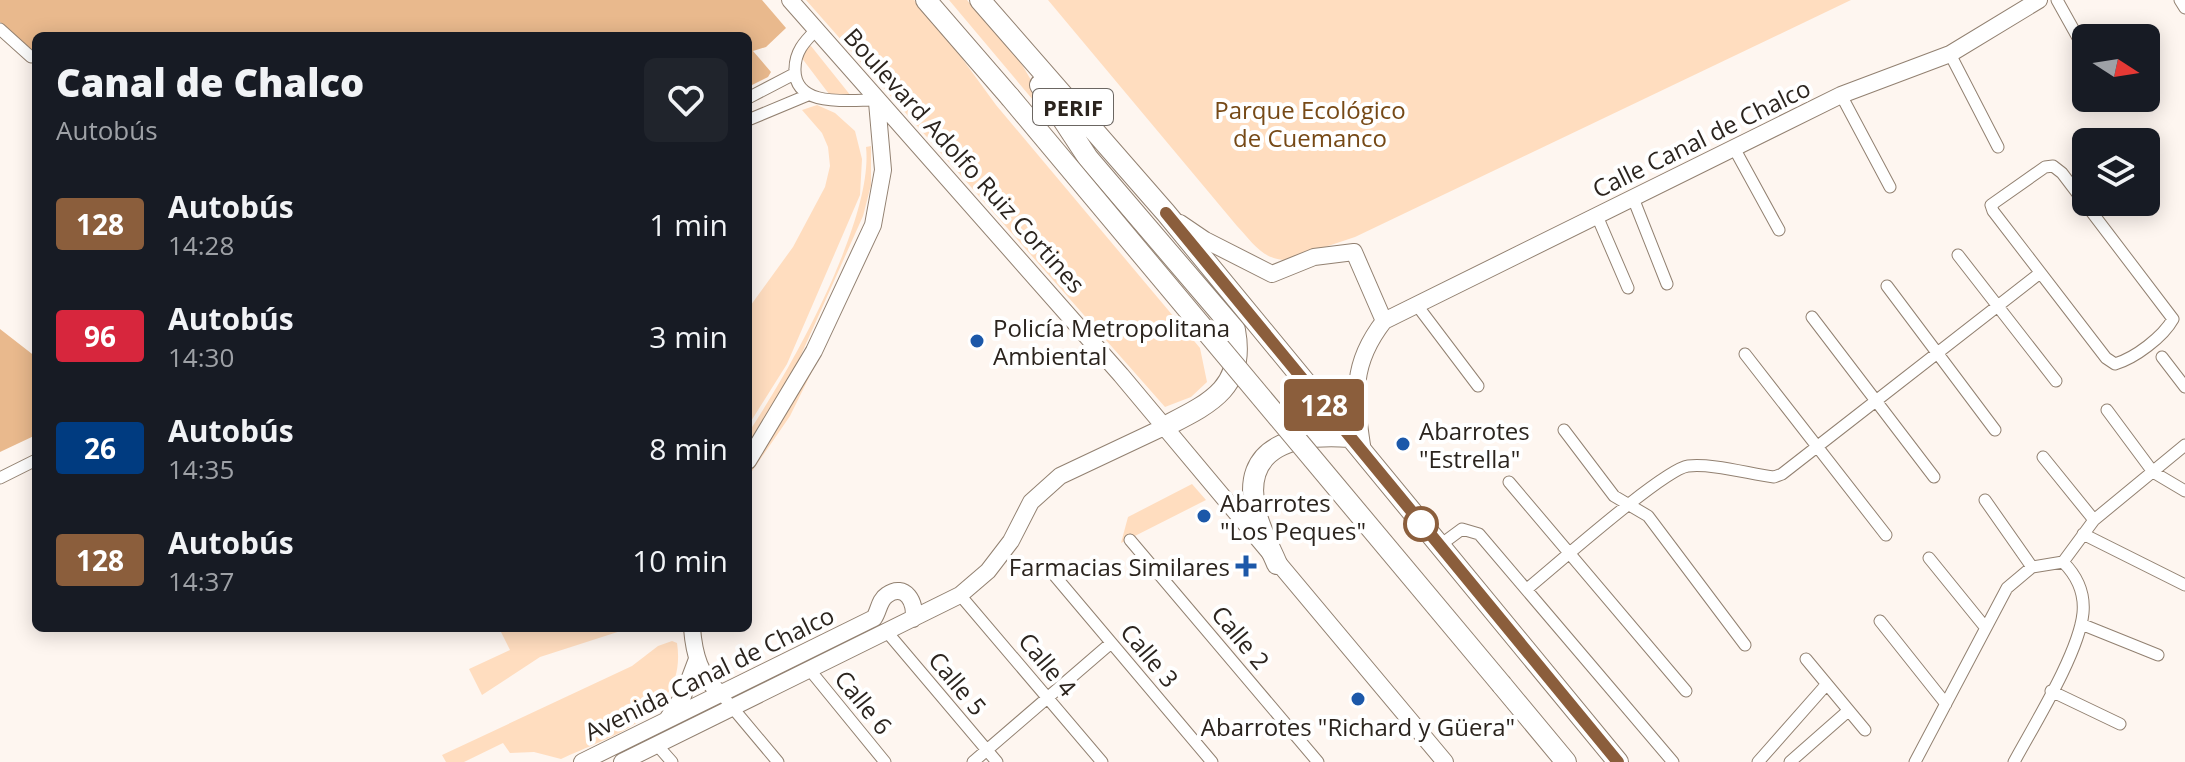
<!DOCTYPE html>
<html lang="es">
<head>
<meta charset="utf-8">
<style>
	:root { --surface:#171b24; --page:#20242c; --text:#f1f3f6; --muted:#9ea1a6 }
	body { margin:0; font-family:"Open Sans",sans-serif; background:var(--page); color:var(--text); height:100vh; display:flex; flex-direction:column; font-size:30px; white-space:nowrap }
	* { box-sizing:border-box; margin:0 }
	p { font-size:26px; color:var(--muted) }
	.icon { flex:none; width:44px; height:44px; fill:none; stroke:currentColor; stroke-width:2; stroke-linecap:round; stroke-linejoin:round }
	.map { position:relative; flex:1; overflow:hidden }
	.drawer { position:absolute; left:32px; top:32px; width:720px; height:600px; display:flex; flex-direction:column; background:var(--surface); border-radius:12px; box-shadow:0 4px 20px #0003 }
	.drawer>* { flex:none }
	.badge { padding:0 16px; border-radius:6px; font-size:28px; line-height:52px }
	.needle { width:52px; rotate:102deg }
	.buttons { position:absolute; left:2072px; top:24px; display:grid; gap:16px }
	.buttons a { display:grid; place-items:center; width:88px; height:88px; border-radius:12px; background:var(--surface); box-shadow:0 4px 20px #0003; font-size:40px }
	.map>.badge { position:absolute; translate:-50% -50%; box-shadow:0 0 0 4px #fff }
	.round { display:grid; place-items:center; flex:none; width:84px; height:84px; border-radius:12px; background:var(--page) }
	.summary { display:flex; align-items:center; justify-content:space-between; height:136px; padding:0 24px }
	h1 { font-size:38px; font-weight:800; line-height:60px }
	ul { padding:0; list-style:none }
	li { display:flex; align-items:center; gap:24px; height:112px; padding:0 24px }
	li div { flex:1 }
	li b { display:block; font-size:30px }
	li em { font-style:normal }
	li .badge { min-width:88px; font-weight:700; text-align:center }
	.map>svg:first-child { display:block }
	.green { fill:#ffddbf }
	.forest { fill:#e9b98d }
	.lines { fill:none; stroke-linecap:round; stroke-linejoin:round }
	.street-casing { stroke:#928171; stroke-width:13 }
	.secondary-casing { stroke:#928171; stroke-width:18 }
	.highway-casing { stroke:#928171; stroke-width:22 }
	.street { stroke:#fff; stroke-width:11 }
	.secondary { stroke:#fff; stroke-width:16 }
	.highway { stroke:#fff; stroke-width:20 }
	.highway-bridge-casing { stroke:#928171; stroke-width:22; stroke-linecap:butt }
	.highway-bridge { stroke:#fff; stroke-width:20 }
	.line-casing { stroke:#fff; stroke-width:18 }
	.line { stroke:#8b5e3c; stroke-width:12 }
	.poi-dot { fill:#1c58a9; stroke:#fff; stroke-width:3 }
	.stop-dot { fill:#fff; stroke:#8b5e3c; stroke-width:4 }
	.labels { text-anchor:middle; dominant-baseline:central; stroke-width:8; stroke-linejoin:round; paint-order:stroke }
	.shield { fill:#fff; stroke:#6b6662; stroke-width:2 }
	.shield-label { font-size:22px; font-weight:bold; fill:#2b241e }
	.park-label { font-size:24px; fill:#764916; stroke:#fff }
	.street-label { font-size:24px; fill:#2b241e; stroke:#fff }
	.poi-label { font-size:24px; fill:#2b241e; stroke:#fff; text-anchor:start }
</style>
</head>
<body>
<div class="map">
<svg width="2185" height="762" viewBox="0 0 2185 762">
	<rect width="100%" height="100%" fill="#fef6f0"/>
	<path class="green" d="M806 0H914L937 24 996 105 1200 348 1207 382 1191 397 1165 407Z
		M949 0H967L1021 63 1065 138Z
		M1048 0H1851L1355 237 1286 260C1263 260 1252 242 1237 226Z
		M806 46H811L851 96 829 94 801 57Z
		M817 105 835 113 855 131 862 159 860 195 787 364 748 426V309L793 247 825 187 830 166 828 147 822 133 802 110Z
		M871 146V185L863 216 797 364 748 444V433C790 371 874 220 866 147Z
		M826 343 790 416 748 477V468Z
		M1192 484 1206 500 1121 543 1128 517Z
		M502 628H630L540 657 482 695 469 669 510 650 500 630Z
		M672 641 677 643C688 715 613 735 561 759L534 752 510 753 503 743 464 762H446L442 755 632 666 658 646Z"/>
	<path class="forest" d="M0 0H762L786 28 766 47 753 51 771 72 768 77 748 87V36H36V54L0 22Z
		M0 329 36 357V435L0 452Z"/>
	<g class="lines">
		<defs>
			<path id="street" d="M2057 0 2086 52
				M2180 0 2185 8
				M0 29 31 57
				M816 30C804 42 795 52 795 69 794 108 848 100 875 100
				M1950 54 1998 147
				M1841 95 1890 187
				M748 98 794 74
				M2111 98 2115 105
				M748 120 808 95
				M1734 148 1779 230
				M2053 166 2062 173 2173 319C2163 337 2135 358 2115 364L2106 358 1993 211 1991 205 2045 167Z
				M1633 198 1667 284
				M1597 216 1628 288
				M1958 255 2056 381
				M1887 286 1995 430
				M1416 304 1478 386
				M1812 317 1934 477
				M1745 354 1886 535
				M2162 357 2185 387
				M2107 410 2153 472 2185 491
				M1564 430 1614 496 1648 516 1745 645
				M2043 457 2094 520
				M0 478 36 460
				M1509 482 1686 691
				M1985 500 2032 567
				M2083 534 2185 585
				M1130 540 1318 762
				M1439 546 1462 529 1479 534 1673 762
				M1929 558 1985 627
				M2063 562 2094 520 2185 445
				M1055 576 1212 762
				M1527 589C1553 568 1664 469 1688 466 1711 463 1750 474 1774 477L1782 474 2040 273
				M960 595 1102 762
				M1880 621 1946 704
				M2081 624 2158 655
				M887 632 997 762
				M1806 659 1865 730
				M809 669 885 762
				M2051 691 2120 724
				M721 694 778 762
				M657 745 672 762
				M973 762 1111 643
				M1758 762 1826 685
				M1790 762 1848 711
				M1915 762 2007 588 2032 567 2063 562
				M2014 762C2034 725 2079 653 2083 613 2085 592 2077 576 2063 562"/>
			<path id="secondary" d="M790 0 1121 375 1445 762
				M1180 223 1205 240 1272 274 1314 257 1354 252 1384 321
				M1363 452C1355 398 1349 366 1384 321L1841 95 1950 54 2039 0
				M748 461 814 351 873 225 883 170 877 102
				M692 628C694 654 700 677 721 694
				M668 718 683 696 697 659
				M582 762 874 618C879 611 879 600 887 595 905 582 917 603 913 619
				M622 762 960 595 988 571 1011 541 1031 502 1060 476 1164 427"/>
			<path id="highway" d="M926 0 1010 97
				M980 0 1166 213 1618 762
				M1040 85 1088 158 1235 330C1246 388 1209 404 1164 427
				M1277 564C1270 547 1260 530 1256 512 1239 444 1298 433 1350 437
				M1502 685 1566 762"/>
		</defs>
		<use href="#street" class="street-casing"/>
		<use href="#secondary" class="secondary-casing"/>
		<use href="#highway" class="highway-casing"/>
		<use href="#street" class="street"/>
		<use href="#secondary" class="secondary"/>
		<use href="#highway" class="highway"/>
		<defs>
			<path id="highway-bridge" d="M1010 97 1502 685"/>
		</defs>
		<use href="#highway-bridge" class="highway-bridge-casing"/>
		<use href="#highway-bridge" class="highway-bridge"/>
	</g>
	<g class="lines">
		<defs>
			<path id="line" d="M1166 213 1618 762"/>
		</defs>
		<use href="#line" class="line-casing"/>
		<use href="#line" class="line"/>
	</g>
	<g class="poi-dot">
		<circle cx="977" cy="341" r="8"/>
		<circle cx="1403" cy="444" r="8"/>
		<circle cx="1204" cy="516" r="8"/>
		<path d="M1242 554h8v8h8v8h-8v8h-8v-8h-8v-8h8z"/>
		<circle cx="1358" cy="699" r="8"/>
	</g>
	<circle class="stop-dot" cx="1421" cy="524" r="16"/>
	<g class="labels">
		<rect class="shield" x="1033" y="89" width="80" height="36" rx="6"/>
		<g class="shield-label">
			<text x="1073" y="107">PERIF</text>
		</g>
		<g class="park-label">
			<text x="1310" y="109">Parque Ecológico<tspan x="1310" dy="28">de Cuemanco</tspan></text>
		</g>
		<g class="street-label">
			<text transform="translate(1701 138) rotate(-26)">Calle Canal de Chalco</text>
			<text transform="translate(965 160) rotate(48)">Boulevard Adolfo Ruiz Cortines</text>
			<text transform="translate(1241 637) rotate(50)">Calle 2</text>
			<text transform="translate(1150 655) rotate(50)">Calle 3</text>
			<text transform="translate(1048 664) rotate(50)">Calle 4</text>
			<text transform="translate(709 673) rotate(-26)">Avenida Canal de Chalco</text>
			<text transform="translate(958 683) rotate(50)">Calle 5</text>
			<text transform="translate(864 702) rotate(51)">Calle 6</text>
		</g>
		<g class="poi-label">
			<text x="993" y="327">Policía Metropolitana<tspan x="993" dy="28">Ambiental</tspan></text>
			<text x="1419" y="430">Abarrotes<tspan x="1419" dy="28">"Estrella"</tspan></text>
			<text x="1220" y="502">Abarrotes<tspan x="1220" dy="28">"Los Peques"</tspan></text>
			<text x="1230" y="566" text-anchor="end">Farmacias Similares</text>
			<text x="1358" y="726" text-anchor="middle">Abarrotes "Richard y Güera"</text>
		</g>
	</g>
</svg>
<div class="buttons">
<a><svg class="needle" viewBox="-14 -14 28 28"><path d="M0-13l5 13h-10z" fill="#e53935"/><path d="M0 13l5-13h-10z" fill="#9ea1a6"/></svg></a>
<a><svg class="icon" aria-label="layers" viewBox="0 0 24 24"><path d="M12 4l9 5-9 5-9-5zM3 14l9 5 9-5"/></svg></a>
</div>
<b class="badge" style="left:1324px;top:405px;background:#8b5e3c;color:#fff">128</b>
<section class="drawer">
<div class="summary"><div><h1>Canal de Chalco</h1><p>Autobús</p></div><a class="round"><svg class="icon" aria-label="heart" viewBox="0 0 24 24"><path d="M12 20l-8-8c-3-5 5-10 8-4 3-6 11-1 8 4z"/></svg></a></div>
<ul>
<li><span class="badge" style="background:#8b5e3c;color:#fff">128</span><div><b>Autobús</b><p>14:28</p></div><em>1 min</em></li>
<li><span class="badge" style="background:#d7263d;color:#fff">96</span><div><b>Autobús</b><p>14:30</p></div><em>3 min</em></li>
<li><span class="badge" style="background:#003b80;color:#fff">26</span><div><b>Autobús</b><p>14:35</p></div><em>8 min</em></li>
<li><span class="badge" style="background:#8b5e3c;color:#fff">128</span><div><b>Autobús</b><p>14:37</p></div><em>10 min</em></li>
</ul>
</section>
</div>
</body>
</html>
